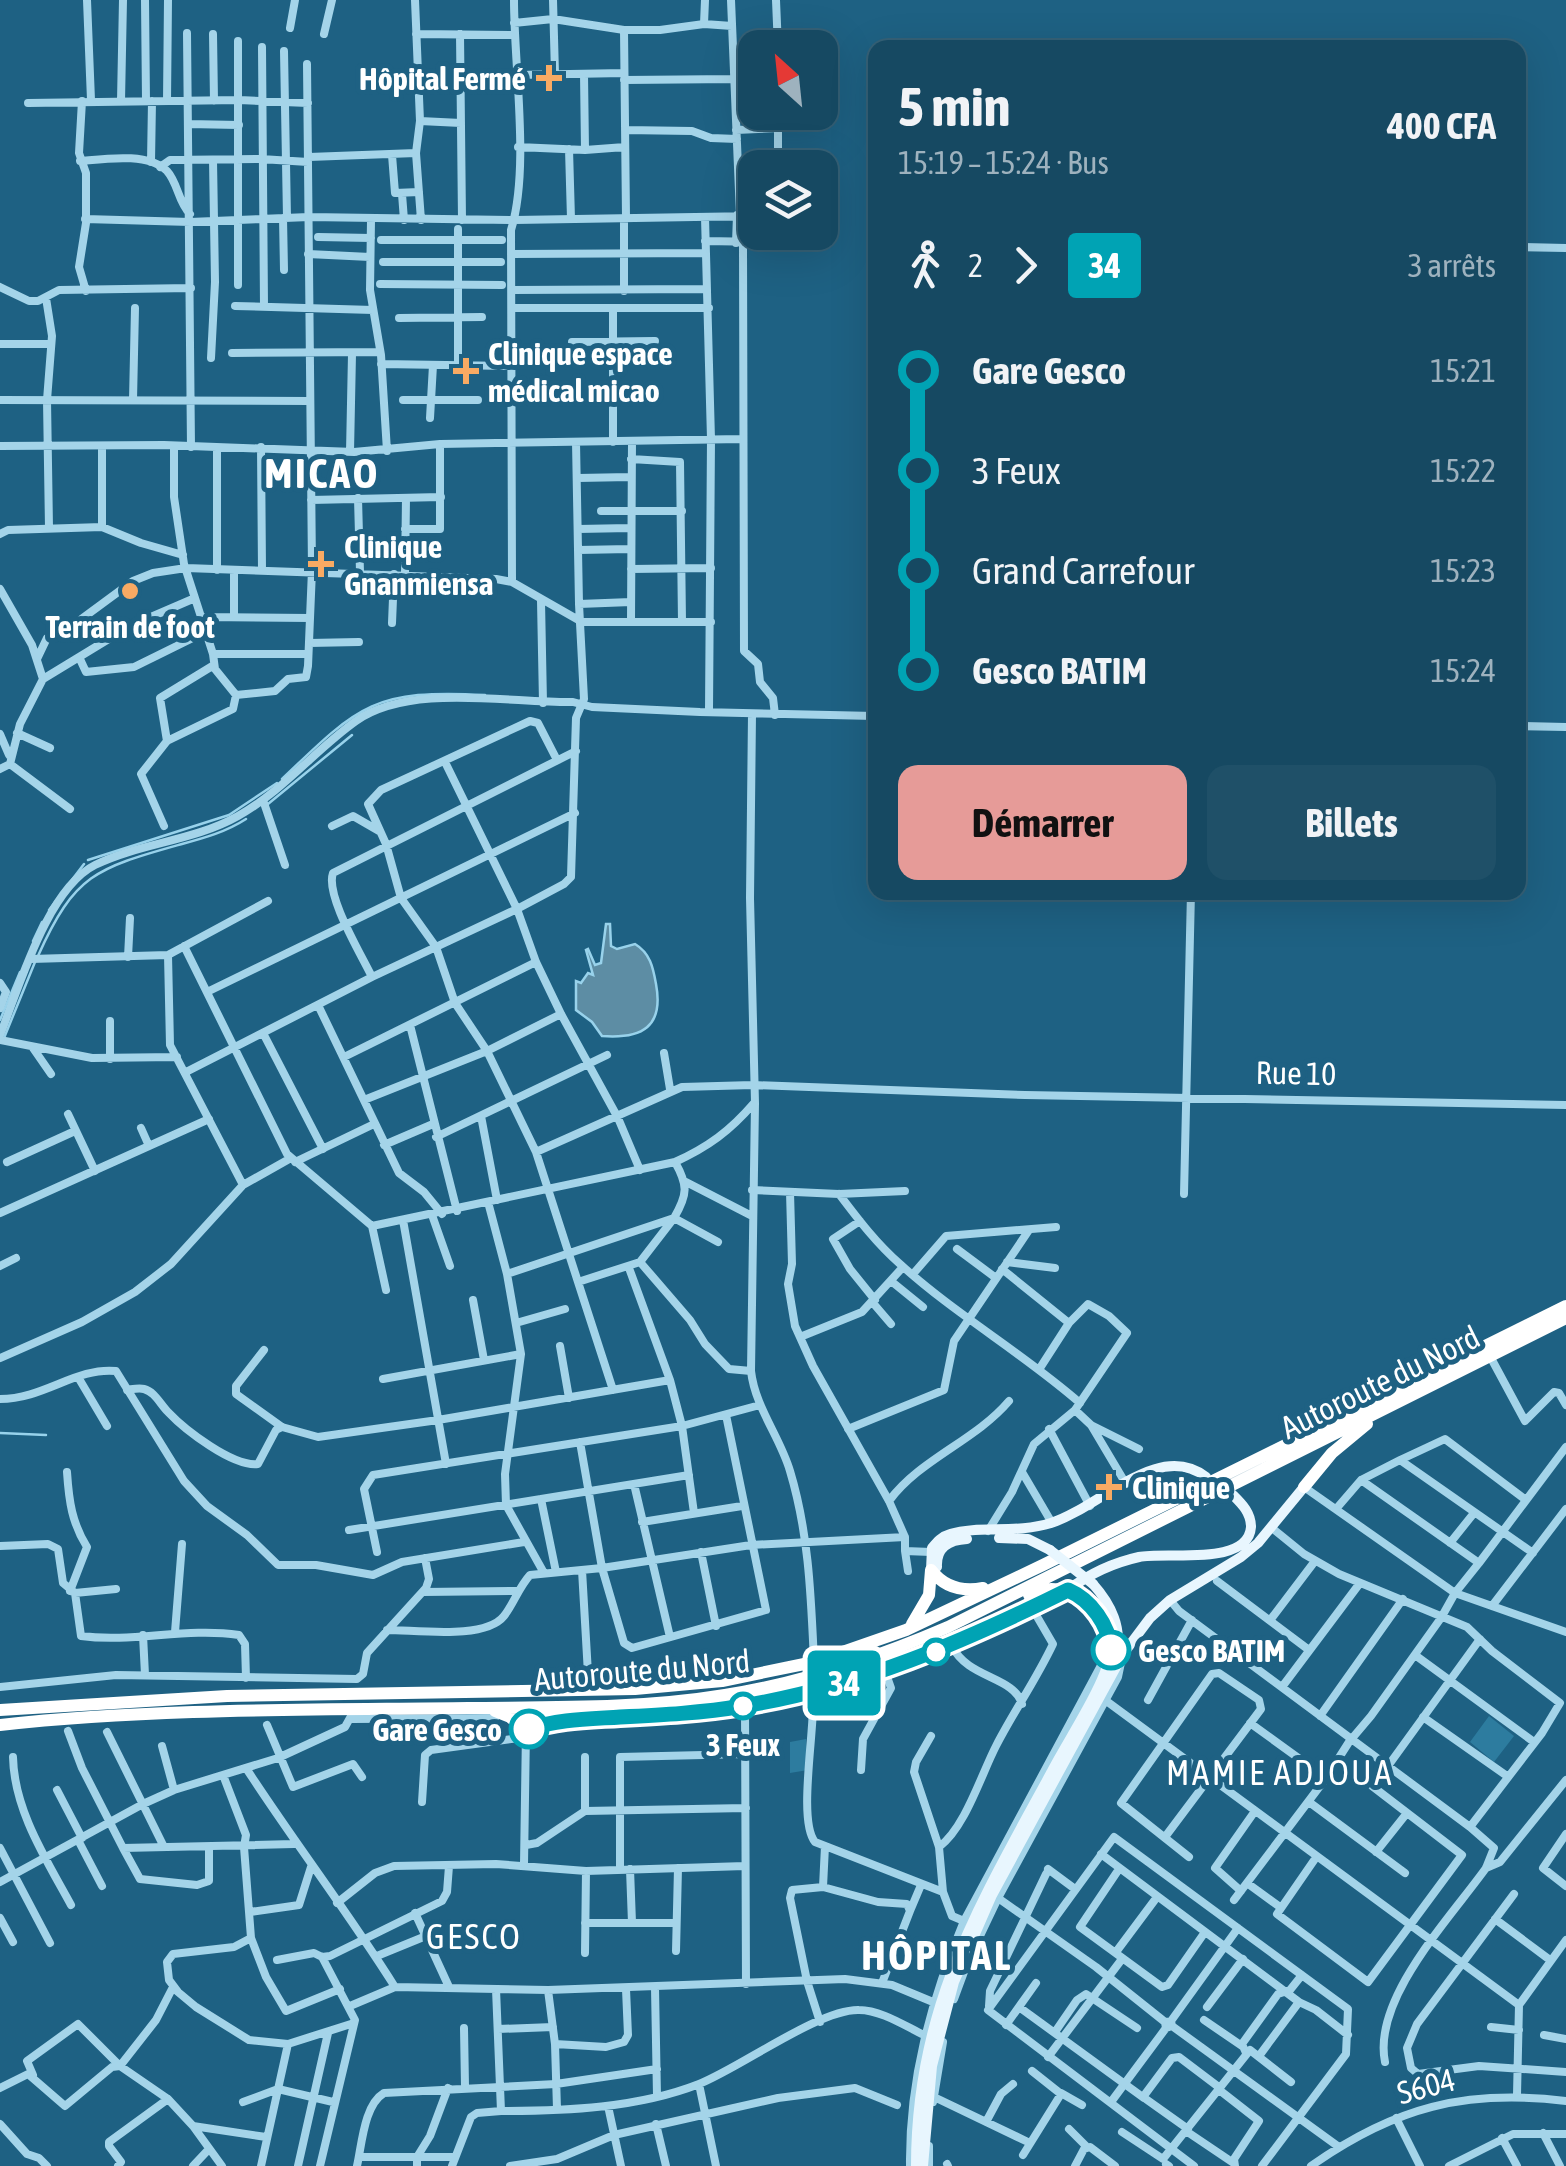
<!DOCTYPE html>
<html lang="fr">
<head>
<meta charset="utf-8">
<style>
	:root { --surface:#164962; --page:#1f5068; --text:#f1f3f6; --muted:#9eb2be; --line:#356177; --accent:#e69b98 }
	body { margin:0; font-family:"Asap Condensed",sans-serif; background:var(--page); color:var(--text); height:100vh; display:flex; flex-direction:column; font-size:38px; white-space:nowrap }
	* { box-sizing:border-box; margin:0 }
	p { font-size:32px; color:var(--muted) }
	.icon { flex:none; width:55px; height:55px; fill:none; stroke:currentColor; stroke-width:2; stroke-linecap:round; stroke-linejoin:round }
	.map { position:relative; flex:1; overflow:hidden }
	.side { position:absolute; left:868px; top:40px; width:658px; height:860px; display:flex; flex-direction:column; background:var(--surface); border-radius:20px; box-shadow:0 10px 40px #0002,0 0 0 2px var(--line) }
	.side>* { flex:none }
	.badge { padding:0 20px; border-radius:8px; font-size:35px; line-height:65px }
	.needle { width:65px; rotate:333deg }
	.buttons { position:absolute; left:738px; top:30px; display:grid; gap:20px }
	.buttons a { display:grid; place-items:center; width:100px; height:100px; border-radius:20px; background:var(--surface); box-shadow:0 10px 40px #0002,0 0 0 2px var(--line); font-size:50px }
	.map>.badge { position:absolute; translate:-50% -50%; box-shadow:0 0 0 5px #fff }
	.legs { display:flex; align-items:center; gap:15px; height:110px; padding:0 30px; font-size:32px }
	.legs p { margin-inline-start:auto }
	.summary { display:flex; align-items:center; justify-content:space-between; height:170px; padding:0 30px }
	h1 { font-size:55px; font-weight:700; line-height:75px }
	.primary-button { display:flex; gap:20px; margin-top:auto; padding:20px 30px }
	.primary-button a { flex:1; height:115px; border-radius:20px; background:var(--accent); color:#111; font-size:40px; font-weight:700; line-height:115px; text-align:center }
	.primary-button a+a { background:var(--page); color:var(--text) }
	ul { padding:0 30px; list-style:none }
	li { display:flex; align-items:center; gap:35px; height:100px; font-size:38px }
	li i { display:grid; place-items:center; width:15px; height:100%; margin:0 12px; background:currentColor }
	li i::after { content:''; width:25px; height:25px; margin:-12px; border:8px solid; border-radius:50%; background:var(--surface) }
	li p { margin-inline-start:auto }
	li:first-child i { background:linear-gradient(#0000 50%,currentColor 0) }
	li:last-child i { background:linear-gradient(currentColor 50%,#0000 0) }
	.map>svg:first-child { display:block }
	.green { fill:#2d7c9f }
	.water { fill:#5d8da4; stroke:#98d2eb; stroke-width:2.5 }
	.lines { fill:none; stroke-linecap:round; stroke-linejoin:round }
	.stream { stroke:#98d2eb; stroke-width:2.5 }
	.minor { stroke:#a4d4e9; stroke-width:8 }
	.major { stroke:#e8f6fe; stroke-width:10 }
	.highway { stroke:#fff; stroke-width:12 }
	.major-bridge { stroke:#e8f6fe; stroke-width:10 }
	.line-1-casing { stroke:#fff; stroke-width:22 }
	.line-1 { stroke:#00a3b4; stroke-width:15 }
	.poi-dot { fill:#f8aa63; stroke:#1e6183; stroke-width:4 }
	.stop-1-dot { fill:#fff; stroke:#00a3b4; stroke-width:5 }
	.labels { text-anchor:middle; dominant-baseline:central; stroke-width:10; stroke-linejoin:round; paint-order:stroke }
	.poi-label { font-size:32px; font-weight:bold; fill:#fff; stroke:#1e6183; text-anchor:start }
	.street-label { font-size:32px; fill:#fff; stroke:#1e6183 }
	.stop-label { font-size:32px; font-weight:bold; fill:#fff; stroke:#1e6183; text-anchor:start }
	.neighbourhood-label { font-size:35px; letter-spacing:2.5px; fill:#fff; stroke:#1e6183 }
	.district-label { font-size:42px; font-weight:bold; letter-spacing:2.5px; fill:#fff; stroke:#1e6183 }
</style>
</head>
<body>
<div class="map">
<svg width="1566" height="2166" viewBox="0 0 1566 2166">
	<rect width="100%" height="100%" fill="#1e6183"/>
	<path class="green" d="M1489 1716 1514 1736 1494 1762 1470 1742Z
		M806 1739 808 1770 790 1773V1742Z"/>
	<path class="water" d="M606 924H610L611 946 617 949 635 944C650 953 653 967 656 984 664 1027 642 1039 602 1036L592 1022 576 1010V981L581 983 588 973 593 975 586 950 588 949 595 965 601 963Z"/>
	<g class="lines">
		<path class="stream" d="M282 779C359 705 374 689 485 695
			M268 804 352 735
			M88 860 229 815 277 783
			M49 910 84 864
			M33 941 42 922
			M38 956C75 873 97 868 182 844 204 838 226 832 246 819
			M0 1020 20 972
			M4 1038 35 962
			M0 1433 46 1435"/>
		<path class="minor" d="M87 0 91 100
			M145 0 146 101
			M415 0 420 121
			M553 0 555 74
			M731 0 740 215
			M776 0 778 48
			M514 23 553 19 624 30H660L704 24 732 26
			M704 24 705 0
			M290 28 295 0
			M624 30 626 218
			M187 33 191 447
			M213 34 214 101
			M324 34 332 0
			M416 34 514 35
			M460 34 462 220
			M238 41V285
			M262 47 264 306
			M284 51 287 218
			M584 74 585 150
			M516 75 624 73
			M417 79 490 77
			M624 80 735 79
			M82 101 79 153 86 173V223L79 267 86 291
			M121 101 123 0
			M167 101 168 0
			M28 103 239 100 308 103
			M188 124 239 125
			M625 130 692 131 711 138 737 139
			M736 130 778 128
			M518 147 585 150 625 147
			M569 149 571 219
			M392 155 395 193 419 192
			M309 157 416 153
			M80 161C104 159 148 152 167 171 178 183 178 202 190 214
			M151 162 152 101
			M160 167 170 160 261 159 308 162
			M778 168V112
			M402 194 404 220
			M705 217 711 439 709 711
			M283 218 284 270
			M624 218V291
			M85 219 190 222 309 217 515 220 755 216
			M371 220 370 290 381 355 387 451
			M421 220 416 153 420 121 461 123
			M318 237 371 238
			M381 240H502
			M705 241 769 242
			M736 243 737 215
			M743 243 744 651 758 664 760 682 773 698 775 715
			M1518 247 1566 248
			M308 254 370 257
			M511 254 706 253
			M383 262H501
			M380 284 502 285
			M0 287 29 301H38L59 290 191 288
			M512 290 707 289
			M46 298 52 336 47 400 49 528
			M235 306 373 310
			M512 308H709
			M399 318 482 317
			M572 342 655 341
			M0 344H51
			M232 353 380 352
			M211 358 215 282 213 160
			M381 364 511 366
			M458 365V229
			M0 400 310 401
			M133 400 135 308
			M403 400H478
			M430 418 433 365
			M613 442V310
			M0 446 164 445 354 452 440 444 742 439
			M174 446V497L184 564 213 654H308
			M261 447 262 570
			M217 449V570
			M350 452 352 354
			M631 459 680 462 682 622
			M578 478 630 477
			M358 498 360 572
			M311 500 441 497
			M601 511H682
			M102 527V448
			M405 529H440V444
			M578 529 630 528
			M0 534 8 530 102 527 141 543 183 555
			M578 550 630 549
			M631 569 711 568
			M405 574 406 498
			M512 582 511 230C530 169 514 67 514 0
			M0 589 32 645 43 679
			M541 601 543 703
			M579 604 631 602
			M203 617 310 618
			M234 617V570
			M631 622 632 441
			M392 623 394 574
			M309 643 359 642
			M79 657 86 672 134 667 207 631
			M37 659 47 638 76 623 133 581 153 573 186 568 496 579 512 582 582 622H711
			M236 695 275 691 288 679 306 677 308 666 312 570 307 64
			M1518 726 1566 727
			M17 733 50 748
			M0 734 9 755
			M167 741 160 698 214 665
			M557 760 538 723 530 721 381 790 368 804 386 844 401 898 436 947 455 1003 487 1051 536 1152 578 1282
			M445 762 517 909 536 962 561 1014 618 1118 640 1170
			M10 764 70 809
			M0 769 10 764 20 724 43 679 130 626 195 598
			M263 800 285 865
			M164 826 141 774 167 741 233 709 236 695 215 669 213 654
			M332 826 353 816 379 831
			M184 946 287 1154 372 1226 386 1290
			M168 955 170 1045 243 1185
			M128 957 130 918
			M31 959 168 955 268 901
			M372 977C361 954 325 895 333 873L576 751
			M0 983 6 992 0 1008
			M207 992 575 813
			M318 1005 399 1173 424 1192 442 1214
			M110 1021V1059
			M410 1025 457 1211
			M263 1033 323 1149
			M0 1035C19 988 47 889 95 865 140 843 194 841 238 816 283 791 315 750 356 721 410 683 509 703 573 702L592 707 700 712 875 716
			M0 1040 92 1058 177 1057
			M33 1048 51 1074
			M664 1053 670 1089
			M344 1057 536 962
			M186 1072 372 977 517 909 564 884 571 877 576 718 584 699 579 604 576 442
			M364 1100 487 1051 561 1014
			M68 1114 95 1171
			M481 1116 497 1200
			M141 1128 149 1146
			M436 1137 607 1055
			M384 1145 433 1124
			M536 1152 682 1087 753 1085 1025 1095 1566 1105
			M7 1162 75 1131
			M295 1162 374 1124
			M686 1182 752 1216
			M752 1190 839 1194 905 1191
			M790 1192 792 1264 788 1284 795 1326 813 1366 889 1501 905 1537V1551L931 1552
			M839 1194C858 1219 876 1243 900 1264 956 1315 1023 1353 1080 1403
			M1184 1194 1191 892
			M488 1202 507 1274 521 1354 505 1474 506 1505 544 1573
			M0 1213 209 1119
			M432 1215 450 1266
			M403 1220 446 1464
			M860 1221 833 1239 850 1269 875 1300
			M372 1226 675 1162C708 1147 730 1131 754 1103
			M957 1249 996 1278
			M640 1262 674 1218 718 1242
			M1007 1262 1055 1268
			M0 1266 16 1258
			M629 1268 670 1380 682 1426 694 1513
			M1002 1269 1069 1323
			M507 1274 674 1218C688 1194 688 1185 675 1162
			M913 1274 946 1236 1056 1227
			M891 1281 923 1307
			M473 1300 484 1360
			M873 1303 891 1324
			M516 1323 565 1309
			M800 1337 862 1312 903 1267
			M560 1346 569 1398
			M264 1350 236 1386V1394L282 1427 318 1437 438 1420 670 1380
			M0 1358 82 1322 135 1292 171 1264 243 1185 291 1158
			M1491 1358 1525 1421 1554 1392 1559 1393 1566 1405
			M751 1371 755 1103 750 898 752 714
			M78 1377 107 1426
			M383 1379 521 1354
			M127 1390C131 1389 140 1388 144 1389 155 1392 160 1404 168 1412 185 1430 233 1467 258 1464L276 1430 282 1427
			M613 1390 578 1282 640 1262 690 1320 705 1344 729 1369 751 1371C755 1407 780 1437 790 1471 809 1534 811 1597 814 1662
			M0 1399C44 1399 76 1367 116 1371L184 1481 207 1506 247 1535 278 1565H316L373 1575 402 1562 524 1542
			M1075 1410 1091 1425 1139 1449
			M1091 1425 1126 1484
			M848 1429 944 1390 954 1341 1029 1230
			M1049 1429 1090 1506
			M580 1442 602 1568 624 1643 632 1648 766 1610 726 1415
			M67 1472C69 1502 72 1523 87 1547L70 1591
			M1022 1472 1052 1523
			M1361 1480 1479 1563 1566 1447
			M634 1484 670 1637
			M541 1499 556 1572
			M1526 1500 1445 1439 1400 1460 1533 1553
			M889 1501C920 1459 975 1441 1009 1401
			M1336 1509 1361 1480 1400 1460
			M642 1522 742 1506
			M1272 1528 1304 1554 1339 1574 1467 1627 1492 1651 1560 1703 1542 1733 1470 1827
			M349 1530 689 1475
			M988 1531 1012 1492 1034 1444 1075 1410 1127 1333 1109 1316 1088 1304 1069 1323 1040 1368
			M1450 1543 1474 1513
			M0 1546 48 1544 58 1549 63 1583 75 1593 81 1636C133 1643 186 1627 239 1635L245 1644 246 1678
			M905 1551 908 1571
			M377 1552 364 1489 373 1475 682 1426 760 1405
			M701 1552 716 1626
			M1479 1563 1455 1593 1566 1632
			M582 1570 589 1691
			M1217 1581 1309 1650
			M423 1592 518 1591
			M75 1593 116 1589
			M1170 1600 1179 1611 1470 1827 1494 1848 1486 1868C1451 1917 1372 1999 1385 2062
			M1492 1606 1566 1509
			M1271 1619 1315 1561
			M387 1630C417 1630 485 1640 504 1616 514 1603 519 1587 530 1575L602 1568 751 1545 905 1537
			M175 1632 182 1544
			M143 1635 145 1675
			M952 1646C968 1679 1014 1676 1022 1704
			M1415 1655 1534 1742
			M0 1687 116 1675 357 1679 363 1674 367 1653 426 1588 429 1579 425 1558
			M1282 1687 1360 1583
			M813 1691C816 1725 797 1820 815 1842L943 1892
			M1105 1700 1519 2005 1517 2095
			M1148 1700 1192 1620
			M745 1706 746 1984
			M1320 1716 1403 1599
			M1423 1717 1507 1776
			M352 1719 495 1718
			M1250 1723 1326 1778
			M267 1725 293 1787 353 1764 362 1777
			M68 1731 82 1768 123 1848 294 1844
			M107 1732 164 1847
			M931 1736 916 1762 914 1772 939 1847 943 1892 952 1916 964 1921
			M162 1746 174 1790
			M13 1757C14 1810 46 1859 71 1905
			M1388 1766 1480 1639
			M246 1768C294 1842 348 1912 395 1987L548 1990 845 1979 892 1985 933 2002
			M861 1770 863 1739 891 1688 885 1671
			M223 1775 246 1835 244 1847 251 1938 234 1947 173 1954 167 1962 169 1980 178 1992 196 2007 249 2040 288 2044 354 2023
			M57 1790 82 1838
			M422 1802 425 1755 431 1750 526 1737
			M1309 1802 1405 1873
			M585 1811V1757
			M1566 1834 1543 1868 1566 1886
			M1165 1837 1261 1709 1259 1700 1219 1673 1212 1674 1121 1803 1189 1857
			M78 1840 102 1886
			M526 1845 537 1843 585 1811 746 1808
			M939 1847C965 1828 981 1775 996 1746 1014 1711 1036 1680 1053 1644L1032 1608
			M0 1848 50 1943
			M123 1848 140 1879 197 1885 209 1881V1848
			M1376 1852 1407 1813
			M1101 1854 1299 2002
			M1317 1856 1277 1914 1368 1982 1462 1855 1372 1786
			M524 1865 526 1730C588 1710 659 1718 724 1709 845 1692 956 1647 1063 1592
			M1486 1868 1500 1862 1566 1780
			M620 1869V1757L745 1754
			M630 1869 632 1923
			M1048 1869 1075 1889
			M1117 1872 1080 1927 1162 1987 1168 1985 1205 1932
			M0 1882 143 1804 174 1790 278 1758 345 1727 355 1709
			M1247 1883 1280 1907
			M823 1887 825 1846
			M1241 1891 1215 1868 1255 1811
			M1514 1894 1417 2024 1407 2048 1411 2068 1418 2074 1479 2066 1566 2072
			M998 1898 1096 1967 1165 2022 1171 2021 1172 2026 1166 2028 1165 2022
			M1234 1900 1326 1778 1349 1742 1371 1716 1441 1618 1455 1593 1304 1487
			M337 1903 375 1873 394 1866 496 1864 586 1871 745 1866
			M910 1911 921 1885
			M250 1912 299 1905 311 1867
			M415 1913 449 1987
			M0 1918 13 1942
			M1495 1919 1550 1960
			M585 1923H676
			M251 1938 266 1977 286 2011 340 1989
			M676 1951 678 1868
			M1116 1952 1157 1897
			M585 1953 586 1871
			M377 1956 426 1936
			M277 1960 314 1953 322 1957 330 1956 442 1901 447 1892 449 1866
			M655 1988 657 2096
			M548 1990 555 2044 557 2109
			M954 1999 968 1961 998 1898 1118 1677 1122 1658
			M1519 2005 1566 1940
			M350 2006 395 1987
			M989 2006 990 1991 1046 1874
			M1019 2007 1144 2098
			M1207 2007 1243 1959
			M1204 2020 1242 2046
			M1171 2021 1238 1928
			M820 2022 807 1981 790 1898 792 1890 823 1887 878 1902 907 1904 910 1911 882 1983
			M1006 2025 1036 1983
			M1172 2026 1339 2147
			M1491 2027 1519 2030
			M464 2028 465 2086
			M498 2029 553 2027
			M1055 2032 1077 2000 1086 1994 1137 2028
			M1544 2035 1566 2039
			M555 2044 606 2047 624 2042 628 2035 626 1989
			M1246 2053 1242 2044 1278 1994 1290 1990 1302 1975
			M1259 2056 1299 2002 1316 2010 1348 2035
			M1048 2057 1122 1959
			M33 2075 27 2061 78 2024 120 2066 156 2020 173 1987
			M699 2084 716 2166
			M0 2088 28 2074 65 2106 112 2067 120 2066 168 2099
			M1218 2089 1259 2121 1234 2159 1235 2166
			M1061 2093 1082 2105
			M934 2097 1030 2143
			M243 2102 278 2089 333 2102
			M933 2102 943 2042
			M1111 2102 1166 2028
			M608 2106 621 2166
			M501 2111C566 2111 638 2108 699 2084 740 2068 819 2009 859 2010 881 2010 905 2026 924 2035
			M1396 2118 1420 2166
			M986 2122 1001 2094 1013 2084
			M0 2124 27 2154 39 2158 47 2166
			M656 2124 666 2166
			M193 2126 222 2166
			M1069 2129 1087 2147
			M1188 2129 1143 2097 1172 2058 1179 2057 1220 2088
			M1186 2131 1232 2162
			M1122 2132 1163 2159 1250 2050 1291 2082
			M1543 2133 1560 2166
			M1502 2138 1517 2166
			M1023 2155 1061 2094 1032 2071
			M359 2157H455
			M947 2164 948 2166
			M1166 2164 1169 2166
			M118 2166 121 2162 109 2146V2142L168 2099 193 2126 266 2137
			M193 2166 209 2149
			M261 2166 288 2044
			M298 2166 328 2033
			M320 2166 355 2020 322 1957
			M357 2166C362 2144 364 2105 384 2093L556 2084 657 2069
			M417 2166V2157L430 2136 448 2088
			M452 2166 471 2117 477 2113 501 2111 496 1989
			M510 2166 557 2159 614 2135 778 2098 855 2088 897 2105
			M910 2166C909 2080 931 2000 964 1921L1105 1658
			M929 2166V2146
			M1075 2166 1084 2149 1090 2147 1115 2166
			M1194 2166 988 2010 1114 1837 1348 2009 1346 2054 1262 2166
			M1311 2166C1395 2107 1465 2089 1566 2101
			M1449 2166 1513 2134H1566"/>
		<path class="major" d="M999 1538 1028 1539 1050 1550
			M937 1567C936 1548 948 1540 967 1539
			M931 1570 932 1548C937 1542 942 1536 950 1534 980 1525 1016 1534 1051 1523 1101 1507 1158 1440 1206 1477
			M1093 1584C1110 1603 1124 1629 1115 1655
			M916 2166C916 2008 978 1907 1051 1773 1066 1743 1109 1680 1111 1649 1112 1625 1088 1598 1068 1590 1089 1574 1112 1563 1139 1557 1166 1551 1248 1567 1251 1527 1251 1512 1241 1503 1232 1494
			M923 2166 932 2066 954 1982 992 1895 1123 1654 1150 1618 1170 1600 1241 1557 1258 1543 1304 1487"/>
		<path class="highway" d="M1304 1487 1332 1453 1367 1424
			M931 1570C944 1587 962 1592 983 1588
			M1029 1595 1051 1589 1068 1590
			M912 1624 929 1595 931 1570
			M0 1710 227 1696 635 1689 722 1681 814 1662 906 1630 1043 1565 1566 1306
			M495 1711 510 1717 526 1730 557 1708
			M0 1725C155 1708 312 1710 468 1708 553 1707 640 1709 725 1695 802 1683 876 1658 948 1627L1566 1318"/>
		<path class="major-bridge" d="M1050 1550 1093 1584"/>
	</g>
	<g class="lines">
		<defs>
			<path id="line-1" d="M529 1729C558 1719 589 1719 620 1717 661 1715 702 1713 743 1706 859 1687 963 1642 1068 1590 1091 1600 1109 1625 1111 1650"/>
		</defs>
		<use href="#line-1" class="line-1-casing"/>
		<use href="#line-1" class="line-1"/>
	</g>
	<g class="poi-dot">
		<path d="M544 63h10v10h10v10h-10v10h-10v-10h-10v-10h10z"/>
		<path d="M461 356h10v10h10v10h-10v10h-10v-10h-10v-10h10z"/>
		<path d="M316 549h10v10h10v10h-10v10h-10v-10h-10v-10h10z"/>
		<circle cx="130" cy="591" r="10"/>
		<path d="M1104 1472h10v10h10v10h-10v10h-10v-10h-10v-10h10z"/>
	</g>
	<g class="stop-1-dot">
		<circle cx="1111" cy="1650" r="18"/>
		<circle cx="936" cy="1652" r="12"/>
		<circle cx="743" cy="1706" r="12"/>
		<circle cx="529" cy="1729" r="18"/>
	</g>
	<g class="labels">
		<g class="poi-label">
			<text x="526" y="78" text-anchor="end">Hôpital Fermé</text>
			<text x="488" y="353">Clinique espace<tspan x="488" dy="37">médical micao</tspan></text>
			<text x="344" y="546">Clinique<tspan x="344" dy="37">Gnanmiensa</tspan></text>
			<text x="130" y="626" text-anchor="middle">Terrain de foot</text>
			<text x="1132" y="1487">Clinique</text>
		</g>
		<g class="street-label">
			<text transform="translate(1296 1073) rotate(1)">Rue 10</text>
			<text transform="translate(1380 1382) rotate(-26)">Autoroute du Nord</text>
			<text transform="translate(642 1670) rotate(-5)">Autoroute du Nord</text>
			<text transform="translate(1426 2086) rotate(-15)">S604</text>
		</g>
		<g class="stop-label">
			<text x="1138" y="1650">Gesco BATIM</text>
			<text x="502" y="1729" text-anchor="end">Gare Gesco</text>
			<text x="743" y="1744" text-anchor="middle">3 Feux</text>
		</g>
		<g class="neighbourhood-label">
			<text x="1280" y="1772">MAMIE ADJOUA</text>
			<text x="474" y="1936">GESCO</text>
		</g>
		<g class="district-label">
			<text x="322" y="473">MICAO</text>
			<text x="937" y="1955">HÔPITAL</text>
		</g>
	</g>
</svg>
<div class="buttons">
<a><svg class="needle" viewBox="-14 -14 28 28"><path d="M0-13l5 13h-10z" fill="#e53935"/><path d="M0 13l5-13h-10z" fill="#9eb2be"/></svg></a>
<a><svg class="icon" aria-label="layers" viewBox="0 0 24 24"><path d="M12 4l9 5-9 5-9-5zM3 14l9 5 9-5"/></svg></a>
</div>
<b class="badge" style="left:844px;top:1683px;background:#00a3b4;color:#fff">34</b>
<section class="side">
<div class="summary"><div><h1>5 min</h1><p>15:19 – 15:24 · Bus</p></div><b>400 CFA</b></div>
<div class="legs"><svg class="icon" aria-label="walk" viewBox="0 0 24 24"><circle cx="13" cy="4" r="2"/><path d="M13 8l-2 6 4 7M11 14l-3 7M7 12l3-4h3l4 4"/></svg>2<svg class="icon" aria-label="forward" viewBox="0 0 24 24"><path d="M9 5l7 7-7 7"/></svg><b class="badge" style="background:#00a3b4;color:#fff">34</b><p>3 arrêts</p></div>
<ul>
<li><i style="color:#00a3b4"></i><b>Gare Gesco</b><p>15:21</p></li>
<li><i style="color:#00a3b4"></i><span>3 Feux</span><p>15:22</p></li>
<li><i style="color:#00a3b4"></i><span>Grand Carrefour</span><p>15:23</p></li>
<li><i style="color:#00a3b4"></i><b>Gesco BATIM</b><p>15:24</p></li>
</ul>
<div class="primary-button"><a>Démarrer</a><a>Billets</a></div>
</section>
</div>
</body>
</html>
